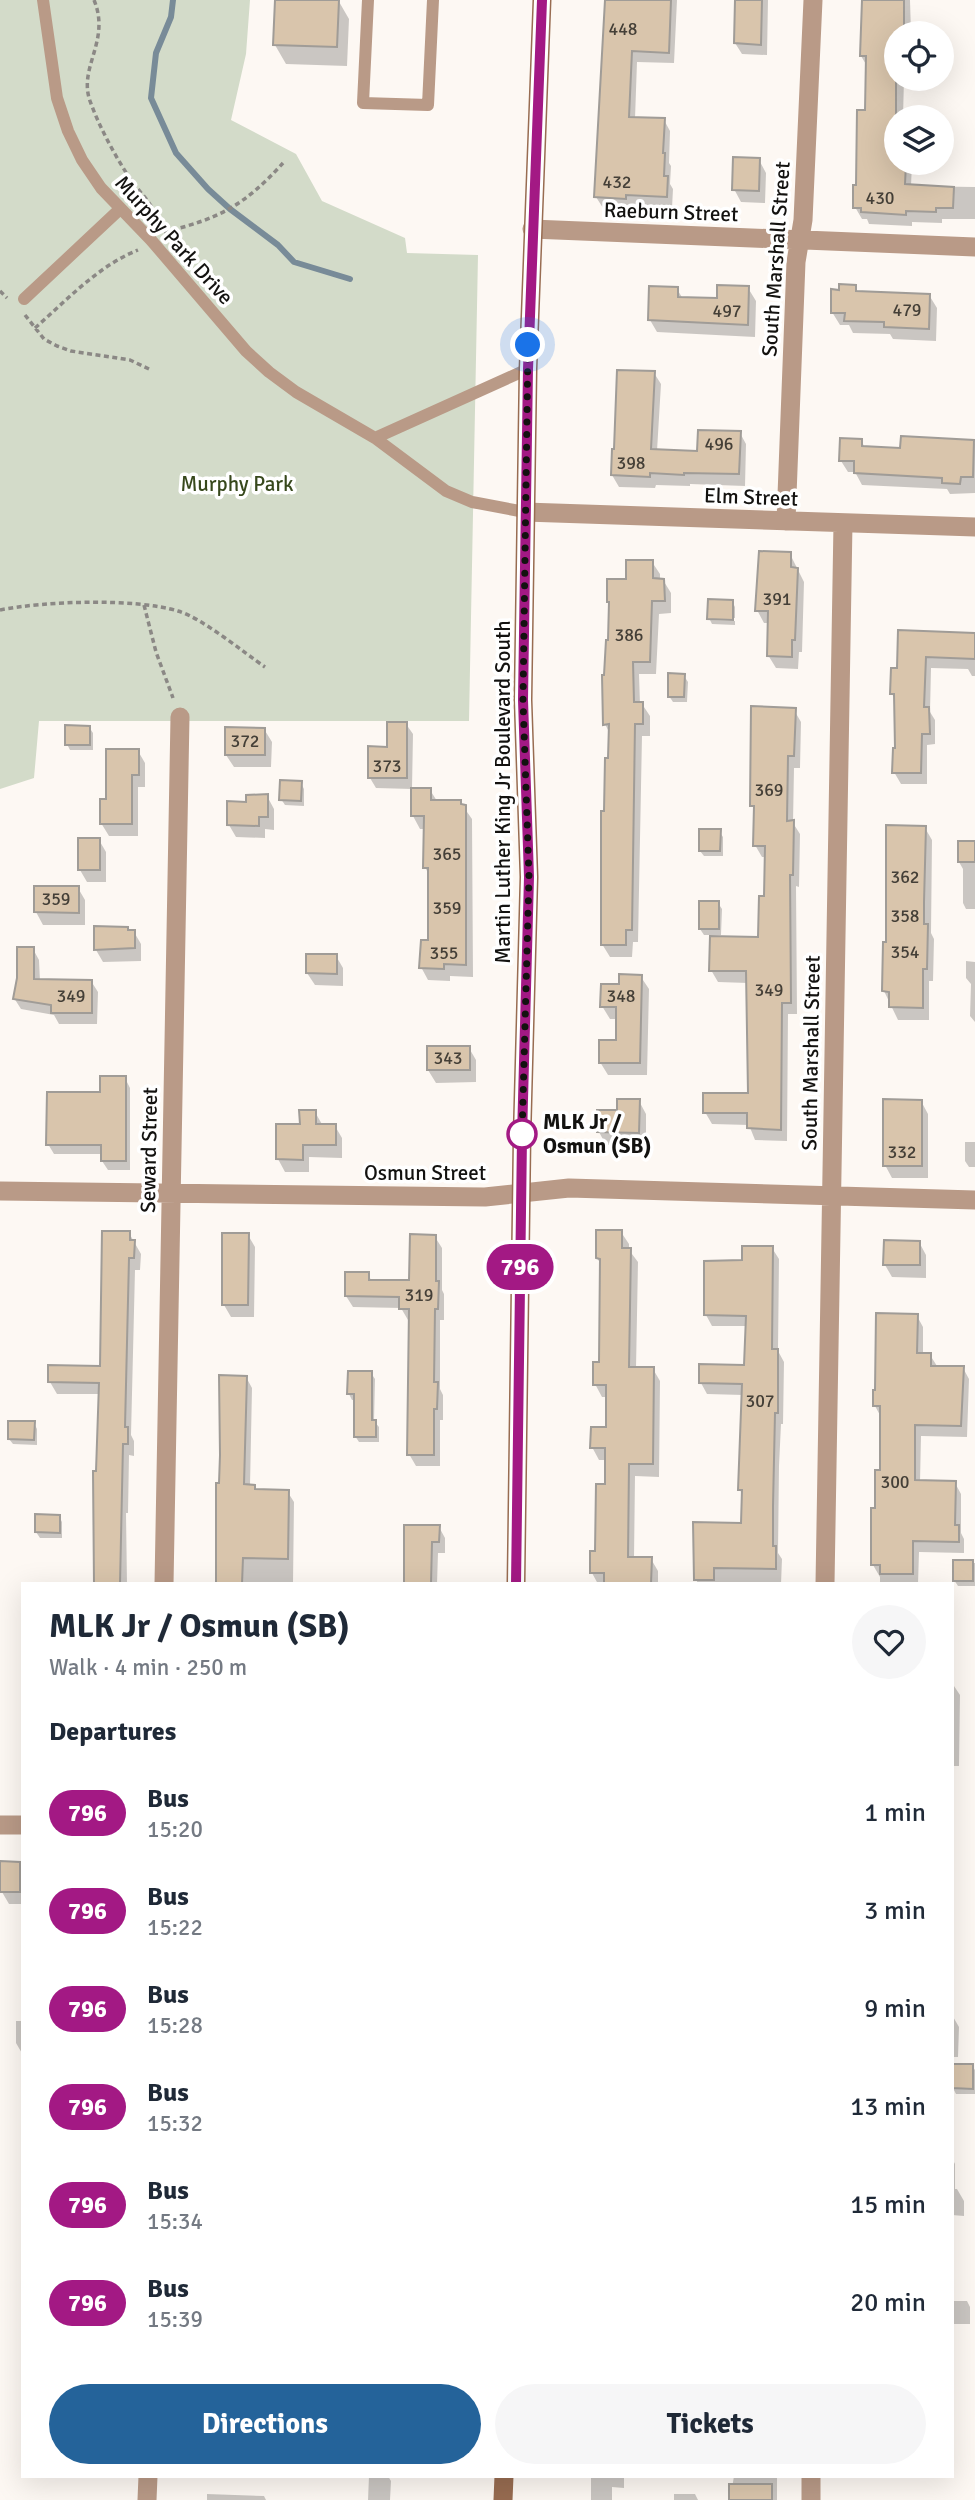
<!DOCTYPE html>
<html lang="en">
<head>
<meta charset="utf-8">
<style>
	:root { --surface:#fff; --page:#f6f6f7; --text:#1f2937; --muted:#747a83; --accent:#24639a }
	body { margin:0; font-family:Signika,sans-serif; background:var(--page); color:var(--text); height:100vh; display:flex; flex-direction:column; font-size:26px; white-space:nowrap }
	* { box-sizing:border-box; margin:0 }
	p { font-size:23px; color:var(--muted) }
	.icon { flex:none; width:38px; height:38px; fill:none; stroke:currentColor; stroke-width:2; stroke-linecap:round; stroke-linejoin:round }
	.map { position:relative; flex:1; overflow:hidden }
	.drawer { position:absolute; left:21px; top:1582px; width:933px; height:896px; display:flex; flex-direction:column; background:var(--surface); border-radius:0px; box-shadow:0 7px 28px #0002 }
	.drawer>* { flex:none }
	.badge { padding:0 14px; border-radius:23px; font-size:24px; line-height:46px }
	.tools { position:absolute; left:884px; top:21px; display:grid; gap:14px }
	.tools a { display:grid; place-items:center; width:70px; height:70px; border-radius:50%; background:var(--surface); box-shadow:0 7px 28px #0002; font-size:35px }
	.you { position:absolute; width:35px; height:35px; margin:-18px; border:5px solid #fff; border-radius:50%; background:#1a73e8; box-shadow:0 0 0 10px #1a73e833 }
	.map>.badge { position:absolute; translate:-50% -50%; box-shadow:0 0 0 4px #fff }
	h2 { padding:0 28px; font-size:26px; line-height:63px }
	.round { display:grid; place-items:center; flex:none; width:74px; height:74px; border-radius:37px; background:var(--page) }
	.summary { display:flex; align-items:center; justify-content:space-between; height:119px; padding:0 28px }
	h1 { font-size:33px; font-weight:700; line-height:52px }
	.cta { display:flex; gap:14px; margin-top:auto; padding:14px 28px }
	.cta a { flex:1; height:80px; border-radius:42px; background:var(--accent); color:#fff; font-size:28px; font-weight:700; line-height:80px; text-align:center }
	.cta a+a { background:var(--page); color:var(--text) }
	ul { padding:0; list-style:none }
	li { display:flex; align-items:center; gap:21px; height:98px; padding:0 28px }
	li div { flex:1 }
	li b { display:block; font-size:26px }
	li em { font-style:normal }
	li .badge { min-width:77px; font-weight:700; text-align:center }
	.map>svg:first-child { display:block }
	.green { fill:#d3dbc9 }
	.shadow { fill:#0003 }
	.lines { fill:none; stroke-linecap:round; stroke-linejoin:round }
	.stream { stroke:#788b98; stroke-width:6 }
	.building { fill:#d9c5ac; stroke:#a09c97; stroke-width:2 }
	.path { stroke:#8b8885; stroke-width:3.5; stroke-dasharray:5 3.5; stroke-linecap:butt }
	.service { stroke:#b99a87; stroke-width:12 }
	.minor { stroke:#b99a87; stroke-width:19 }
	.secondary { stroke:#986c51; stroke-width:19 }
	.line-casing { stroke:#fff; stroke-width:16 }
	.line { stroke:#a31984; stroke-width:10 }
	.walk { stroke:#131210; stroke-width:7; stroke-dasharray:0 12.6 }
	.stop-dot { fill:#fff; stroke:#a31984; stroke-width:3.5 }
	.labels { text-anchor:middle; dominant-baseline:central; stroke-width:7; stroke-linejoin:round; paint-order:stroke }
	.number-label { font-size:18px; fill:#443f37 }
	.street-label { font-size:21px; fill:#131210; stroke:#fff }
	.park-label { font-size:21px; fill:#37481c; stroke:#fff }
	.stop-label { font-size:21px; font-weight:bold; fill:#131210; stroke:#fff; text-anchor:start }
</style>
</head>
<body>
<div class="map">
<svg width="975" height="2500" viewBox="0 0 975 2500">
	<rect width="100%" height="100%" fill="#fdf8f3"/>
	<path class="green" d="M0 0H250L246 54 231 120 296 154 322 201 405 238 407 253 478 255 469 721H39L34 778 0 789Z"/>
	<path class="shadow" d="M276 0H338L349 19 347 66 286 64 275 45Z
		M606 0H677L674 63 637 62 635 119 664 120 670 131 669 163 671 166 670 184 673 189 672 208 632 205 631 209 603 208 596 197Z
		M737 0H768L767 55 742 54 735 43Z
		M864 0H910L911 33H896V79H904L903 117H896V163H912L911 186 975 187V219H942V223L912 222V226L869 224 867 219H862L855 207 867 112V66L861 56Z
		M759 160 766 173 765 203 741 202 734 189Z
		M855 287 859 293 929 295 937 308 936 341 893 339 890 334 853 333 849 325H840L832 312 841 291Z
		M748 288 756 301 755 337 657 332 650 320 677 289 683 299 718 300Z
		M654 373 661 384 657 451 699 453 740 433 746 444 745 486 690 484V486L656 485 655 488 619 487 612 475Z
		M861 440 865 448 902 450 973 442 975 444V493L950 494 947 489 862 485 855 472H848L841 461Z
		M790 554 804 582 802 652H799L798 669 776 668 768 655 770 623H764L757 610Z
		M652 562 660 574V580H663L671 593V613L659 614 656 674H639L640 704H642L650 716V736H642L638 942H633L632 957H610L602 944 606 813 610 759V734L605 724 606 676 610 642 611 605 608 601 628 580Z
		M710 600 732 601 735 607V618L710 617V620Z
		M710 620 735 621V625L712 624Z
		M900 632 975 635V676H972L968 669 931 668 930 712 935 720V744L927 745V784H901L894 772 897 749 896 701 892 694 898 670Z
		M684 676 688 682 687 702H673L669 696Z
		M794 710 801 722 800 768H794L793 823 800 834 799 887 796 886 797 1014H788L787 1141 755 1140 749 1125 712 1124 705 1112 750 1095 748 983 718 982 711 970 760 939 765 898 766 857H762L755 845V811L752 805Z
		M406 724 413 734 412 789 376 788 370 778Z
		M89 727 93 733V750H70L67 744Z
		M264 729 272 742 271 767H234L226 755Z
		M138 751 145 763V787H138V836H109L101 823 107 800Z
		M301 783 304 789V806L285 805 281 799Z
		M430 790 437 801 460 802 472 819 473 977 450 976V981L428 980 421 967 429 942V875L425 867V829H420L413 816Z
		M267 796 274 809V830L265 829V838L236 837 229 825 248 803Z
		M925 828 932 840 931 933 934 939 933 981H929V1020H898L884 991 888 944Z
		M719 831 723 837V856H704L700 851Z
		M99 840 106 852V882H87L80 870Z
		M975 843V909H966L963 903V869L959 862Z
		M78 888 85 900V925H43L36 912Z
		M718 903 722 909 721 935H704L700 929Z
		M96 928 134 932 141 944V961L103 962 96 950Z
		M33 949 39 960 40 981H91L98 992 97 1024H59L54 1015 21 1009 14 998Z
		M336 956 343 968V986L315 985 307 973Z
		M966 961 975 962V1022L970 1016 971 984 966 978Z
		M641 977 649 989 647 1075H608L600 1062 617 1042 618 1019H610L602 1006 620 986Z
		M469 1048 476 1060V1082L436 1083 428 1070Z
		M125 1078 130 1088V1170H108L102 1161V1154H54L48 1144 102 1094Z
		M639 1101 646 1114V1145H606L599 1132 618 1112Z
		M921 1101 928 1114V1178H892L885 1165Z
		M315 1112 323 1126H335L342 1138V1158L309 1157V1172H285L278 1159 301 1126Z
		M965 1142H975V1167H969L965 1161Z
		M621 1232 629 1244V1250L638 1262 636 1369H653L660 1381 659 1477 635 1476 634 1559H651L658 1571V1584H598L592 1573 597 1552 606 1485V1460H599L592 1447 608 1429V1397H602L595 1384 601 1364 602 1266 597 1258Z
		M129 1233 141 1254 140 1270H135L131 1435 134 1441V1456L129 1455 128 1513H126L127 1584H96L100 1394H57L50 1382 102 1368Z
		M248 1235 255 1247 254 1317H231L224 1305Z
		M435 1237 442 1248V1290L444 1294V1320H440V1389L443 1395V1420H440V1466H416L409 1454 411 1320H408L401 1308 353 1307 346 1296 368 1274 372 1282H411Z
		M919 1242 926 1255V1278L892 1277 885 1265Z
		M772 1248 779 1259 778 1351 784 1362 783 1424H781L779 1466 778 1553 782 1559 781 1584H698L696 1579 743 1525V1496L740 1490 743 1395 707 1394 701 1383 746 1367 747 1326H712L706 1315 743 1262Z
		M917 1316 923 1327V1355H930L937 1366 963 1368 969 1379 967 1437 921 1436 920 1482 955 1483 961 1494V1533L964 1539V1553L919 1552 918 1584H880V1577L873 1565 882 1471 881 1417 875 1406Z
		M371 1373 375 1379 374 1421 379 1427V1442H359L355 1436 356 1400H352L349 1394Z
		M246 1377 252 1388 250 1486H254L257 1491H287L294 1502 293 1584H218L221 1485Z
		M34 1423 37 1429V1445L13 1444 9 1439Z
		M59 1516 62 1522V1538H40L36 1532Z
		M439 1527 445 1538V1553H438L437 1584H406Z
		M955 1561 975 1563V1586H958L954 1580Z
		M952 1683 960 1695 959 1766H952Z
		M19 1863 23 1869V1904H9L2 1892Z
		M952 2015 959 2027 958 2057H952Z
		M16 2021H23V2055L16 2043Z
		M972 2066 975 2070V2094H956L953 2088Z
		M952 2158 955 2164V2189H957L964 2201V2216L952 2215Z
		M952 2301H967L970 2307V2324H952Z
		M369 2476H388L391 2481 390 2500H368Z
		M591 2476H624V2488L612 2487V2500H591Z
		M734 2476H777V2500H730Z
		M207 2494 264 2496 266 2500H207Z
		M674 2494H695L698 2500H674Z"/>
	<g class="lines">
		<path class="stream" d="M173 0 171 17 156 53 151 98 176 153 208 189 230 209 278 245 294 262 350 279"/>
	</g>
	<path class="building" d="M275 0H339L337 47 273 45Z
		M605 0H671L669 53 632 51 629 117 665 118 663 153H665L664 176H668L667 197 626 195V199L594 197Z
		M735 0H762L761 45 734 43Z
		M862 0H904V33H896V163H906L905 184 954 187 953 208H936V212L906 211V215L861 212V208H853V185H856L857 110H865L866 56H860Z
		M733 157 760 158 759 191 732 190Z
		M839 284 856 285V291L930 294 929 329 884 327V322L844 321 845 313H831V289L839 290Z
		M717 285 749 286 748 325 648 320 649 286 678 287V297L717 298Z
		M617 370 655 371 651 449 697 451 698 430 741 431 739 474 684 473V475L650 473V477L611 475 612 449H614Z
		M901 436 974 440 973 477H961L960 484 942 483V478L854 473V461H839L840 438 862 439V446L900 448Z
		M759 551 791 552V567L798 568 795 640H792V657L767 656 768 611H755Z
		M626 560H653V578L664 579 665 601H652L650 662H633L634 702H643V724H635L632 930H626V945H601V811H604L605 758H608L609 724 603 725 602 675H604L606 640H608L609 602H607V579H626Z
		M708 599 733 600V620L707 619Z
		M898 630 975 633V659L926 657 924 707H929L930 734H922L921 773H892L893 748H895L894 694H890L891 668H897Z
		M668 673 685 674 684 697H668Z
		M751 706 796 708 794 756H788L787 821 794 820 793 875H790L791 1003H782L781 1130 747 1128V1113H703V1093H748L746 971H709L710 936 758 937 759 896H764L765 846H753L754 806H750Z
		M387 722H407V778H368V746L387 747Z
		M65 725 90 726V745H65Z
		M225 727 265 728V755H225Z
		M106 749H139V775H132V824H100V799H106Z
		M280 780 302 781 301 801 279 800Z
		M411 788H431V800H461V804L466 805V965L444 964V969L419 968 421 940H428V868H423L424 816H411Z
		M268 794V817H259V826L227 825V801L246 802V795Z
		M886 825 926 826 924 902V924H928L927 969H923V1008L889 1007V992L882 991 883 942H886Z
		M699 829H721L720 851H699Z
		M78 838H100V870H78Z
		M958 841H975V862H958Z
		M34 886H79V913L34 912Z
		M699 901H719V929H699Z
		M94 926 128 927V930H135V948L94 950Z
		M17 947H34V979L92 980V1013H51V1005L13 999 17 978Z
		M306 954H337V974L306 973Z
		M619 974 642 975 640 1063H599V1040H616V1007H600L601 984H619Z
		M427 1046H470V1070H427Z
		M100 1076H126V1161H101V1145H46L47 1092H100Z
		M617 1099H640L639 1133 597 1132V1110H617Z
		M883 1099 922 1100V1166H883Z
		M299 1110H316V1124H336V1145H303V1160L276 1159V1124H300Z
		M596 1230H622V1248H631L629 1367H654L653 1464H629L628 1557H652L651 1584H604V1573H590V1551H595L596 1484H605V1448H590L591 1427H606V1385H593V1362H599L600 1259 596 1258Z
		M102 1231H130V1240H135L134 1258H129L125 1427H128V1444H123L120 1584H94L93 1471H96L99 1383 48 1382V1365L100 1366Z
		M222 1233H249L248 1305H222Z
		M410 1234 436 1235V1281H439L438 1309H435L434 1382H438L437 1409H434V1455H407L409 1309H399V1297L345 1296V1272H369V1280H409Z
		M884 1240 920 1241V1265H883Z
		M742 1246H773L772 1349H778V1413H775L773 1506V1546H776V1569L714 1568V1580H694L693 1522 741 1523 742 1490H738L742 1384 699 1383V1364L744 1365 746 1316 704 1315V1261L742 1260Z
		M876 1313 918 1314 917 1353H931V1366H964L961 1426 915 1425V1480L956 1481 955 1525H959V1542L913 1541V1574H880V1565H871V1508H875V1470H880V1406H873V1390H875Z
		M348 1371H372V1420H376V1437H354V1394H347Z
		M219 1375 247 1376 244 1484 255 1485V1489L289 1490 288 1559 243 1558 242 1584H216V1483H219L220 1455Z
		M8 1421H35L34 1440 8 1439Z
		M35 1514 60 1515V1533L35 1532Z
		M404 1525H440L439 1542H432L431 1584H404Z
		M953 1560H973V1581H953Z
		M0 1861 20 1862V1892H0Z
		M952 2064H973V2089L952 2088Z
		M729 2484H772V2500H729Z"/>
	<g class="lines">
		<path class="path" d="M94 0C111 41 78 67 90 101 99 126 113 152 127 174 138 192 154 203 159 224
			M164 232C219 219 245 205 283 163
			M0 291 7 298
			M25 315 44 339 57 346 71 351 130 360 149 369
			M35 328C67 300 98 266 138 250
			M144 605 156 652 173 698
			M0 610C45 601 135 598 178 611 202 618 243 652 265 667"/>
		<path class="service" d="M43 0 57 98 68 131 82 160 101 188 151 240 246 351 269 372 296 392 375 438 446 491 472 502 525 512
			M368 0 363 103 428 105 433 0
			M24 299 120 209
			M375 438 528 369"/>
		<path class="minor" d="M532 229 975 247
			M525 512 975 527
			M786 521 796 262 803 220 813 0
			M0 1191 485 1197 569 1188 975 1200
			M164 1584 180 717
			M825 1584 843 523
			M0 1825H23
			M147 2500 148 2476
			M811 2500V2476"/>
		<path class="secondary" d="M516 1584 522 1137 529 877 523 700 528 369 542 0
			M503 2500 504 2476"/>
	</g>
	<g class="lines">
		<defs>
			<path id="line" d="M516 1584 522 1137 529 877 523 700 528 369 542 0"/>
		</defs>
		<use href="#line" class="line-casing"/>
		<use href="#line" class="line"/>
		<path class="walk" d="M522 1134V1137L529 877 523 700 528 345"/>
	</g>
	<circle class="stop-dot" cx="522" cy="1134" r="14"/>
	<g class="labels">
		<g class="number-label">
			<text x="623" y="29">448</text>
			<text x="617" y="182">432</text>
			<text x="880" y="198">430</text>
			<text x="907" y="310">479</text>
			<text x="727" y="311">497</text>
			<text x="719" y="444">496</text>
			<text x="631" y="463">398</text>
			<text x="777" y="599">391</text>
			<text x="629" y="635">386</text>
			<text x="245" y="741">372</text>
			<text x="387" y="766">373</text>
			<text x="769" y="790">369</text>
			<text x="447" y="854">365</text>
			<text x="905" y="877">362</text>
			<text x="56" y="899">359</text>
			<text x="447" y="908">359</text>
			<text x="905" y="916">358</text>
			<text x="905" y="952">354</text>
			<text x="444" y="953">355</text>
			<text x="769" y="990">349</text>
			<text x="71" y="996">349</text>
			<text x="621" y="996">348</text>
			<text x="448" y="1058">343</text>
			<text x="902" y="1152">332</text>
			<text x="419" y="1295">319</text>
			<text x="760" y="1401">307</text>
			<text x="895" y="1482">300</text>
		</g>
		<g class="street-label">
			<text transform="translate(671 212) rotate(2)">Raeburn Street</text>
			<text transform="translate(174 240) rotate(48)">Murphy Park Drive</text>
			<text transform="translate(776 259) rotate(-86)">South Marshall Street</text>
			<text transform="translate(751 497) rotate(2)">Elm Street</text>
			<text transform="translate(503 792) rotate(-90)">Martin Luther King Jr Boulevard South</text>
			<text transform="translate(811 1053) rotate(-89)">South Marshall Street</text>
			<text transform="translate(149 1150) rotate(-89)">Seward Street</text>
			<text x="425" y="1173">Osmun Street</text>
		</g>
		<g class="park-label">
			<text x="237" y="484">Murphy Park</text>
		</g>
		<g class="stop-label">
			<text x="543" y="1122">MLK Jr /<tspan x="543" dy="24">Osmun (SB)</tspan></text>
		</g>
	</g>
</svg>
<div class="tools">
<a><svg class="icon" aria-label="locate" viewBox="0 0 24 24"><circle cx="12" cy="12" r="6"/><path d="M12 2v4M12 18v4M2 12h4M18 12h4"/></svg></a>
<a><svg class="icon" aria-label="layers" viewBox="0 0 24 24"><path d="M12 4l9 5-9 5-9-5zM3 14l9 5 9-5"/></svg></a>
</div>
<div class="you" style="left:528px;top:345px"></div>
<b class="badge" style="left:520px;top:1267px;background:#a31984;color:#fff">796</b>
<section class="drawer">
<div class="summary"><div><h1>MLK Jr / Osmun (SB)</h1><p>Walk · 4 min · 250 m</p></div><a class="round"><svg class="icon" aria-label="heart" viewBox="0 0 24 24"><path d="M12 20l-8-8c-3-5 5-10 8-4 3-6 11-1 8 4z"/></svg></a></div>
<h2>Departures</h2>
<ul>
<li><span class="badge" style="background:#a31984;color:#fff">796</span><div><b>Bus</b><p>15:20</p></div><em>1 min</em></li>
<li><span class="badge" style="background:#a31984;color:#fff">796</span><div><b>Bus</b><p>15:22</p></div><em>3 min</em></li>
<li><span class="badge" style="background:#a31984;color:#fff">796</span><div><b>Bus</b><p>15:28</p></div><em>9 min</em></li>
<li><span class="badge" style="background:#a31984;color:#fff">796</span><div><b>Bus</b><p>15:32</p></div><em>13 min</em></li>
<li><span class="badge" style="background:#a31984;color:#fff">796</span><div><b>Bus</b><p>15:34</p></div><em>15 min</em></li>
<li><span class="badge" style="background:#a31984;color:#fff">796</span><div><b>Bus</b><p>15:39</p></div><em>20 min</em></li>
</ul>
<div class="cta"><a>Directions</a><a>Tickets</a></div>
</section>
</div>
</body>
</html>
